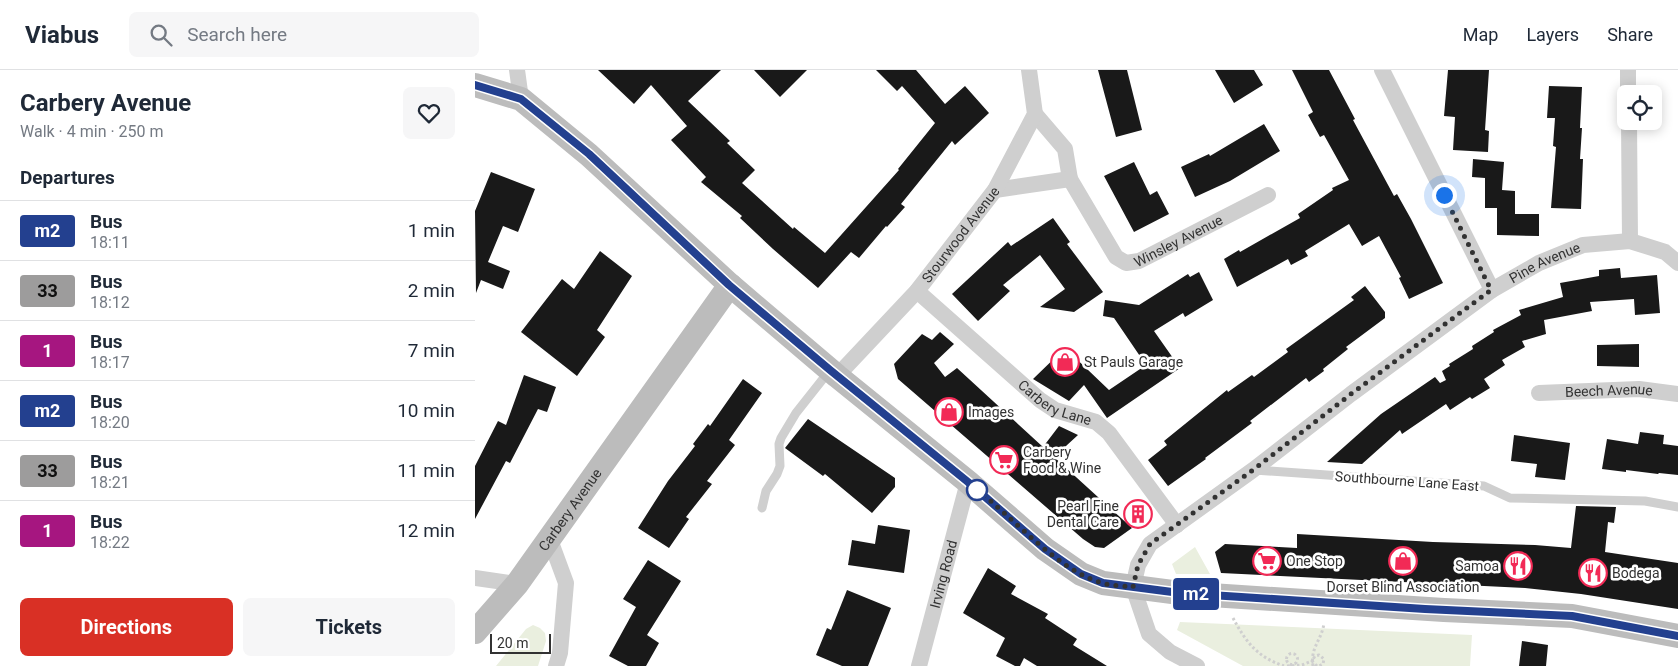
<!DOCTYPE html>
<html lang="en">
<head>
<meta charset="utf-8">
<style>
	:root { --surface:#fff; --page:#f6f6f7; --text:#1f2937; --muted:#747a83; --line:#e0e1e3; --accent:#d93025 }
	body { margin:0; font-family:Roboto,sans-serif; background:var(--page); color:var(--text); height:100vh; display:flex; flex-direction:column; font-size:19px; white-space:nowrap }
	* { box-sizing:border-box; margin:0 }
	p { font-size:16px; color:var(--muted) }
	.icon { flex:none; width:28px; height:28px; fill:none; stroke:currentColor; stroke-width:2; stroke-linecap:round; stroke-linejoin:round }
	.map { position:relative; flex:1; overflow:hidden }
	.sheet { display:flex; flex-direction:column; background:var(--surface); width:475px }
	.sheet>* { flex:none }
	.badge { padding:0 10px; border-radius:4px; font-size:18px; line-height:32px }
	.fabs { position:absolute; left:1142px; top:15px; display:grid; gap:10px }
	.fabs a { display:grid; place-items:center; width:45px; height:45px; border-radius:8px; background:var(--surface); box-shadow:0 2px 12px #0003; font-size:25px }
	.scale { position:absolute; left:15px; bottom:12px; width:61px; box-sizing:border-box; padding-left:5px; border:2px solid #323232; border-top:0; font-size:14px; line-height:18px; white-space:nowrap; color:#323232; -webkit-text-stroke:4px #fff; paint-order:stroke }
	.you { position:absolute; width:25px; height:25px; margin:-12px; border:4px solid #fff; border-radius:50%; background:#1a73e8; box-shadow:0 0 0 8px #1a73e833 }
	.map>.badge { position:absolute; translate:-50% -50%; box-shadow:0 0 0 2px #fff }
	h2 { padding:0 20px; font-size:19px; line-height:45px }
	.round { display:grid; place-items:center; flex:none; width:52px; height:52px; border-radius:8px; background:var(--page) }
	.headline { display:flex; align-items:center; justify-content:space-between; height:85px; padding:0 20px }
	h1 { font-size:24px; font-weight:700; line-height:38px }
	.button { display:flex; gap:10px; margin-top:auto; padding:10px 20px }
	.button a { flex:1; height:58px; border-radius:8px; background:var(--accent); color:#fff; font-size:20px; font-weight:700; line-height:58px; text-align:center }
	.button a+a { background:var(--page); color:var(--text) }
	ul { padding:0; list-style:none }
	li { display:flex; align-items:center; gap:15px; height:60px; padding:0 20px; border-top:1px solid var(--line) }
	li div { flex:1 }
	li b { display:block; font-size:19px }
	li em { font-style:normal }
	li .badge { min-width:55px; font-weight:700; text-align:center }
	header { display:flex; align-items:center; gap:30px; box-sizing:border-box; height:70px; padding:0 25px; background:var(--surface); border-bottom:1px solid var(--line) }
	header strong { font-size:24px }
	nav { display:flex; gap:28px; margin-inline-start:auto; font-size:18px }
	.search { width:350px; height:45px; background:var(--page); display:flex; align-items:center; gap:12px; box-sizing:border-box; padding:0 18px; border-radius:8px; color:var(--muted); font-size:19px }
	main { display:flex; flex:1; min-height:0 }
	.map>svg:first-child { display:block }
	.green { fill:#eaefdf }
	.building { fill:#191919 }
	.lines { fill:none; stroke-linecap:round; stroke-linejoin:round }
	.path { stroke:#cfcfcf; stroke-width:3; stroke-dasharray:2.5 2.5; stroke-linecap:butt }
	.lane { stroke:#cfcfcf; stroke-width:9 }
	.street { stroke:#cfcfcf; stroke-width:16 }
	.secondary { stroke:#bcbcbc; stroke-width:24 }
	.line-casing { stroke:#fff; stroke-width:11 }
	.line { stroke:#23408f; stroke-width:8 }
	.walk { stroke:#323232; stroke-width:5; stroke-dasharray:0 9 }
	.stop-dot { fill:#fff; stroke:#23408f; stroke-width:2.5 }
	.labels { text-anchor:middle; dominant-baseline:central; stroke-width:5; stroke-linejoin:round; paint-order:stroke }
	.street-label { font-size:14px; fill:#323232; stroke:#fff }
	.poi-label { font-size:14px; fill:#323232; stroke:#fff; text-anchor:start }
</style>
</head>
<body>
<header>
<strong>Viabus</strong>
<div class="search"><svg class="icon" aria-label="search" viewBox="0 0 24 24"><circle cx="10" cy="10" r="6"/><path d="M15 15l6 6"/></svg>Search here</div>
<nav><a>Map</a><a>Layers</a><a>Share</a></nav>
</header>
<main>
<section class="sheet">
<div class="headline"><div><h1>Carbery Avenue</h1><p>Walk · 4 min · 250 m</p></div><a class="round"><svg class="icon" aria-label="heart" viewBox="0 0 24 24"><path d="M12 20l-8-8c-3-5 5-10 8-4 3-6 11-1 8 4z"/></svg></a></div>
<h2>Departures</h2>
<ul>
<li><span class="badge" style="background:#23408f;color:#fff">m2</span><div><b>Bus</b><p>18:11</p></div><em>1 min</em></li>
<li><span class="badge" style="background:#9d9c9c;color:#111">33</span><div><b>Bus</b><p>18:12</p></div><em>2 min</em></li>
<li><span class="badge" style="background:#a61680;color:#fff">1</span><div><b>Bus</b><p>18:17</p></div><em>7 min</em></li>
<li><span class="badge" style="background:#23408f;color:#fff">m2</span><div><b>Bus</b><p>18:20</p></div><em>10 min</em></li>
<li><span class="badge" style="background:#9d9c9c;color:#111">33</span><div><b>Bus</b><p>18:21</p></div><em>11 min</em></li>
<li><span class="badge" style="background:#a61680;color:#fff">1</span><div><b>Bus</b><p>18:22</p></div><em>12 min</em></li>
</ul>
<div class="button"><a>Directions</a><a>Tickets</a></div>
</section>
<div class="map">
<svg width="1203" height="596" viewBox="0 0 1203 596">
	<rect width="100%" height="100%" fill="#fff"/>
	<path class="green" d="M720 477 735 504H701L697 494Z
		M705 552 997 565 995 596H768L702 560Z
		M58 555 65 558 70 563 71 571 63 596H21L51 559Z"/>
	<path class="building" d="M123 0H246L213 31 255 71 252 73 280 100 267 113 318 159 319 157 350 183 424 100 423 99 460 53 427 16 422 21 401 0H441L470 34 490 16 514 43 480 75 477 71 426 134 430 137 412 157 411 156 384 188 376 182 343 218 298 179 265 148 267 146 226 112 231 107 196 70 212 56 176 15 159 34Z
		M279 0H332L305 27Z
		M623 0H652L667 60 641 67Z
		M740 0H779L788 15 759 33Z
		M817 0H854L880 49 878 50 919 126 922 124 936 149 968 213 934 229 924 208 926 207 904 166 887 176 874 154 830 181 833 186 816 195 813 189 762 217 749 189 764 180 765 182 825 148 823 144 858 120 857 118 874 110 849 65 845 67 833 45 838 42Z
		M973 0H1014L1010 60 1014 61 1013 82 978 80 980 47 969 46Z
		M1074 16 1107 17 1105 58H1107L1105 89H1108L1106 139 1076 138 1081 77 1078 76 1080 48H1072Z
		M789 54 805 81 755 111 720 127 706 97 734 84 735 86Z
		M998 89 1029 92 1027 120 1040 121V144H1064V166L1022 165V138H1010V108L997 107Z
		M659 92 675 125 682 121 694 144 659 162 629 106Z
		M16 102 60 119 43 162 28 156 13 192 35 201 28 219 6 210 1 223 0 141Z
		M578 148 595 172 592 174 628 222 599 242 565 237 590 219 565 185 528 215 535 221 503 251 477 224 533 172 536 176Z
		M125 181 157 206 122 260 130 267 102 306 46 262 87 209 99 219Z
		M1145 198 1146 208 1182 205 1185 243 1160 245 1159 229 1115 232 1117 241 1069 250 1071 264 1047 271 1050 277 1027 290 1030 295 1009 309 1015 318 997 329 995 327 975 340 971 334 927 364 925 360 887 394 852 392 906 344 960 307 965 313 971 310 967 301 975 296 974 294 998 279 997 276 1019 262 1018 260 1046 245 1044 240 1088 227 1085 213 1124 206V200Z
		M724 202 738 230 710 247 708 243 679 261 705 298 632 348 609 315 594 331 558 309 590 278 634 320 671 295 639 248 628 246 630 230 664 235 713 204 715 207Z
		M890 216 910 242V248L871 277 873 279 848 299 849 301 834 312 831 308 775 351 777 353 730 388 731 389 693 416 673 390 692 375 689 371 752 320 753 322 777 305 779 307 813 282 811 279 879 230 876 227Z
		M465 262 479 274 459 293 470 307 482 298 568 377 584 356 603 365 579 387 657 458 629 478 620 477 608 469 423 309 419 294 447 264 457 270Z
		M1164 274V297L1122 296V275Z
		M49 305 81 317 72 342 63 339 35 393 31 391 0 449V396L23 351 31 355Z
		M268 309 287 323 254 370 260 375 232 411 237 414 211 447 214 449 194 478 163 458 193 411 220 376 218 374 233 354 235 356Z
		M333 349 420 408V417L397 443 350 404 348 406 310 378Z
		M1165 362 1189 365 1188 374 1203 376V405L1184 403 1183 404 1151 400V402L1127 399 1132 369 1163 374Z
		M1039 365 1095 373 1090 410 1060 407 1062 394 1036 391Z
		M1101 436 1141 437 1139 453 1133 452 1130 482 1203 493V539L1106 524 1050 518 746 503 740 482 750 474 822 478V464L958 472 1060 475 1096 478Z
		M403 455 435 460 429 503 373 495 377 470 400 474Z
		M173 490 206 511 172 565 184 573 171 596H153L134 586 161 537 148 529Z
		M513 498 541 516 536 524 573 544 570 548 602 569 598 575 632 596H562L549 588 545 596H540L521 586 530 568 488 543Z
		M372 520 416 538 393 596H367L341 585 352 558 356 560Z
		M1047 571 1073 575 1071 596H1044Z"/>
	<g class="lines">
		<path class="path" d="M758 548C771 572 782 587 809 596
			M811.5 589a5.5 5.5 0 1 1 11 0a5.5 5.5 0 1 1-11 0Z
			M812 596 827 595 837 591
			M838 596C835 577 847 570 849 553
			M842 596 837 591 840 586 844 585 849 589 848 594 844 596"/>
		<path class="lane" d="M779 400 1009 416 1035 428 1170 431 1203 437
			M287 438 291 421 302 404 305 396 304 374 306 368 321 343 355 300"/>
		<g class="street">
			<path d="M42 0 46 29"/>
			<path d="M907 0 1017 220"/>
			<path d="M1153 0V24"/>
			<path id="s1" d="M560 44 590 79 595 109 641 187 651 193 664 191 793 125"/>
			<path d="M1154 51 1155 171"/>
			<path d="M520 120 595 109"/>
			<path id="s2" d="M442 221 565 330 580 340 621 352 634 363 702 455"/>
			<path id="s3" d="M362 306 442 221 520 120 560 44 554 0"/>
			<path id="s4" d="M1064 323 1164 319 1203 324"/>
			<path d="M74 467 91 513 85 583 81 596"/>
			<path d="M0 508 42 514"/>
			<path id="s5" d="M444 596 493 412"/>
			<path id="s6" d="M722 596 695 582 674 564 658 517 663 495 675 474 778 400 876 324 1017 220 1064 193 1108 175 1155 171 1190 182 1203 193"/>
		</g>
		<g class="secondary">
			<path d="M0 15 46 29 114 85 255 215 362 306 493 412 570 479 606 504 628 513 705 523 969 540 1097 546 1203 566"/>
			<path id="s7" d="M0 562 42 514 255 215"/>
		</g>
	</g>
	<g class="lines">
		<defs>
			<path id="line" d="M0 15 46 29 114 84 254 215 355 300 493 412 570 479 606 504 628 513 705 523 950 539 1097 546 1203 566"/>
		</defs>
		<use href="#line" class="line-casing"/>
		<use href="#line" class="line"/>
		<path class="walk" d="M502 420C539 448 582 500 627 513 637 516 648 516 658 517L663 495 675 474 778 400 876 324 1016 220 969 125"/>
	</g>
	<defs>
		<symbol id="shop-ring" viewBox="-11 -11 22 22"><circle r="9.5" fill="#fff" stroke="#f22a56" stroke-width="1.5"/><path d="M-5-2.5h2.3a2.7 3.5 0 0 1 5.4 0H5L5.5 6h-11ZM-1.5-2.5h3a1.5 2.3 0 0 0-3 0Z" fill="#f22a56"/></symbol>
		<symbol id="supermarket-ring" viewBox="-11 -11 22 22"><circle r="9.5" fill="#fff" stroke="#f22a56" stroke-width="1.5"/><path d="M-6-5.5h2.5l.6 2H6L4.5 2H-2.5L-4.4-4H-6ZM-1.5 3.2a1.3 1.3 0 1 0 .1 0ZM3 3.2a1.3 1.3 0 1 0 .1 0Z" fill="#f22a56"/></symbol>
		<symbol id="building-ring" viewBox="-11 -11 22 22"><circle r="9.5" fill="#fff" stroke="#f22a56" stroke-width="1.5"/><path d="M-4-6H4V6H1V3H-1V6H-4ZM-2.5-4.3h1.7v1.8h-1.7ZM.8-4.3h1.7v1.8H.8ZM-2.5-1h1.7V.8h-1.7ZM.8-1h1.7V.8H.8Z" fill="#f22a56"/></symbol>
		<symbol id="restaurant-ring" viewBox="-11 -11 22 22"><circle r="9.5" fill="#fff" stroke="#f22a56" stroke-width="1.5"/><path d="M-5-6h1v4h1v-4h1v4h1v-4h1v5L-1.5 .5V6h-2V.5L-5-1ZM5-6V6H3V1.5H1.5Q1.5-4 5-6Z" fill="#f22a56"/></symbol>
	</defs>
	<g fill-rule="evenodd">
		<use href="#shop-ring" x="574" y="276" width="32" height="32"/>
		<use href="#shop-ring" x="458" y="326" width="32" height="32"/>
		<use href="#supermarket-ring" x="513" y="374" width="32" height="32"/>
		<use href="#building-ring" x="647" y="428" width="32" height="32"/>
		<use href="#supermarket-ring" x="776" y="475" width="32" height="32"/>
		<use href="#shop-ring" x="912" y="475" width="32" height="32"/>
		<use href="#restaurant-ring" x="1027" y="480" width="32" height="32"/>
		<use href="#restaurant-ring" x="1102" y="487" width="32" height="32"/>
	</g>
	<circle class="stop-dot" cx="502" cy="420" r="10"/>
	<g class="labels">
		<g class="street-label">
			<text stroke="none"><textPath href="#s3" startOffset="188">Stourwood Avenue</textPath></text>
			<text stroke="none"><textPath href="#s1" startOffset="236">Winsley Avenue</textPath></text>
			<text stroke="none"><textPath href="#s6" startOffset="640">Pine Avenue</textPath></text>
			<text stroke="none"><textPath href="#s4" startOffset="70">Beech Avenue</textPath></text>
			<text stroke="none"><textPath href="#s2" startOffset="179">Carbery Lane</textPath></text>
			<text transform="translate(932 411) rotate(4)">Southbourne Lane East</text>
			<text stroke="none"><textPath href="#s7" startOffset="155">Carbery Avenue</textPath></text>
			<text stroke="none"><textPath href="#s5" startOffset="95">Irving Road</textPath></text>
		</g>
		<g class="poi-label">
			<text x="609" y="292">St Pauls Garage</text>
			<text x="493" y="342">Images</text>
			<text x="548" y="382">Carbery<tspan x="548" dy="16">Food &amp; Wine</tspan></text>
			<text x="644" y="436" text-anchor="end">Pearl Fine<tspan x="644" dy="16">Dental Care</tspan></text>
			<text x="811" y="491">One Stop</text>
			<text x="1024" y="496" text-anchor="end">Samoa</text>
			<text x="1137" y="503">Bodega</text>
			<text x="928" y="517" text-anchor="middle">Dorset Blind Association</text>
		</g>
	</g>
</svg>
<div class="fabs">
<a><svg class="icon" aria-label="locate" viewBox="0 0 24 24"><circle cx="12" cy="12" r="6"/><path d="M12 2v4M12 18v4M2 12h4M18 12h4"/></svg></a>
</div>
<div class="scale">20 m</div>
<div class="you" style="left:969px;top:125px"></div>
<b class="badge" style="left:721px;top:524px;background:#23408f;color:#fff">m2</b>
</div>
</main>
</body>
</html>
